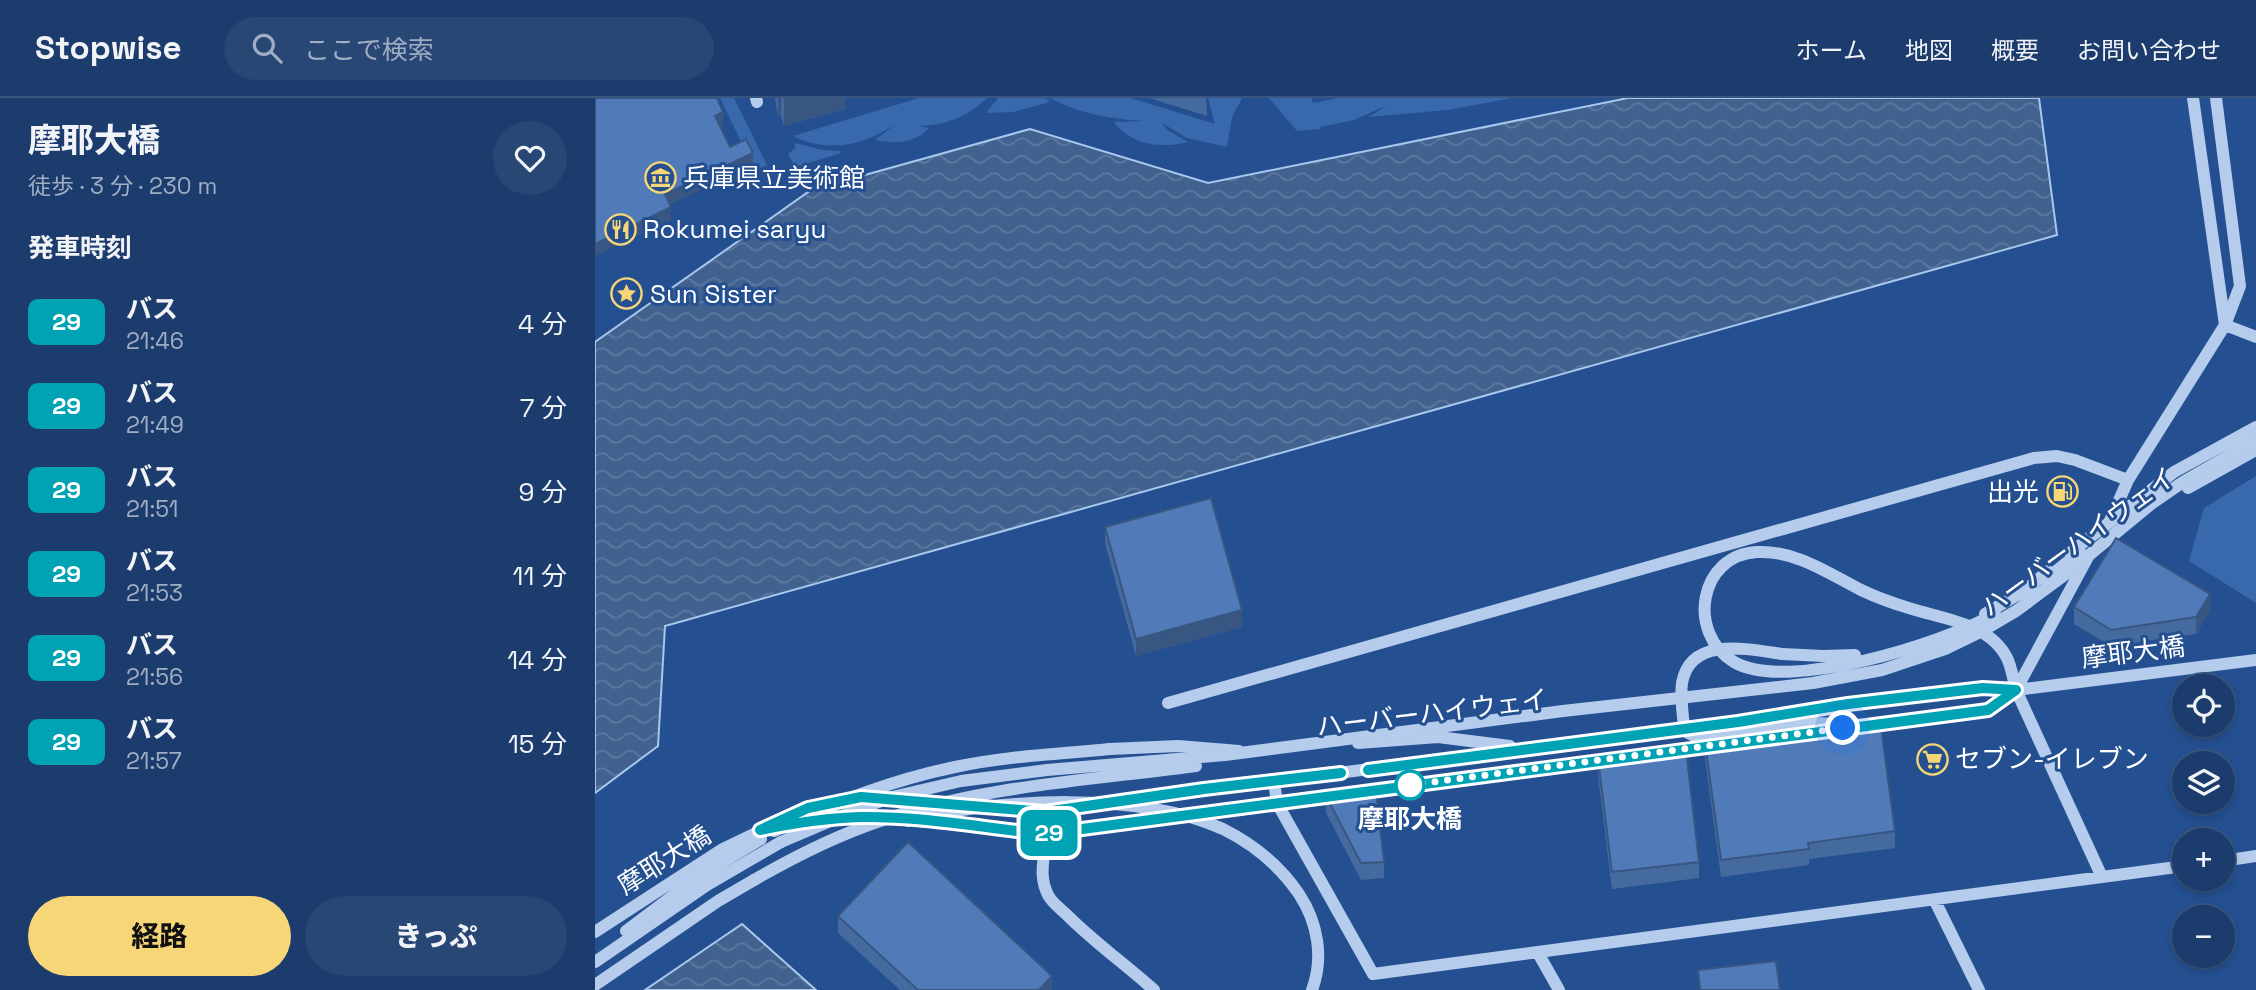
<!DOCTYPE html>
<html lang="ja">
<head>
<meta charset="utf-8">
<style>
	:root { --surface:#1b3c6d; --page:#284775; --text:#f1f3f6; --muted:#a0adc2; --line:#395680; --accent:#f7d678 }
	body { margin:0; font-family:"Space Grotesk","Noto Sans JP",sans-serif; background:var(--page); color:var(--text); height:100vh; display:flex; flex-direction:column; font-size:26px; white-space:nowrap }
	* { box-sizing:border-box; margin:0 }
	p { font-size:23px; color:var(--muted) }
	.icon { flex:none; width:38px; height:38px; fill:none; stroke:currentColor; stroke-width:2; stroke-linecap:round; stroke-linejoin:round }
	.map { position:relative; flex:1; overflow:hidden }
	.drawer { display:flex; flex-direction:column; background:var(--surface); width:595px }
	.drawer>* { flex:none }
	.badge { padding:0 14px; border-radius:10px; font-size:24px; line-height:46px }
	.fabs { position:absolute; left:1577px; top:576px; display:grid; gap:14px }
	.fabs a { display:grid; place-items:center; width:63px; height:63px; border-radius:50%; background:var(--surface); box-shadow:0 4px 10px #0003,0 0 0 2px var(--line); font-size:35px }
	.you { position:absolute; width:35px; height:35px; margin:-18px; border:5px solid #fff; border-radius:50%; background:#1a73e8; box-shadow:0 0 0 10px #1a73e833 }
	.map>.badge { position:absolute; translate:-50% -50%; box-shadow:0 0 0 4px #fff }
	h2 { padding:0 28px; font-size:26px; line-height:63px }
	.round { display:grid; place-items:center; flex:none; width:74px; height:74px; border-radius:37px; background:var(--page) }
	.head { display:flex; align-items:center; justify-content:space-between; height:119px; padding:0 28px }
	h1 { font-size:33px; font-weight:800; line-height:52px }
	.button { display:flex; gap:14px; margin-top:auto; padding:14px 28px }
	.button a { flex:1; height:80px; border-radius:42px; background:var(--accent); color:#111; font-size:28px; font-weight:800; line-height:80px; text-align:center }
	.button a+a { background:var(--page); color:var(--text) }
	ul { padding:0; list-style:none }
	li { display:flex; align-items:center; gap:21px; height:84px; padding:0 28px }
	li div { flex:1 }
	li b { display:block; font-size:26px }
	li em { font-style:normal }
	li .badge { min-width:77px; font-weight:700; text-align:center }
	header { display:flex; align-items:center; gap:42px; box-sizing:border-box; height:98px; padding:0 35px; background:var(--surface); border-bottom:2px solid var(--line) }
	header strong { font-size:33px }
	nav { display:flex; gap:38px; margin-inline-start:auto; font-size:24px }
	.search { width:490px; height:63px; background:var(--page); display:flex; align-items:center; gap:18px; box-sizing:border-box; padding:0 24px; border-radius:38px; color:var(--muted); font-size:26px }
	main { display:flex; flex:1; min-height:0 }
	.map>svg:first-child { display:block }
	.green { fill:#3869ad }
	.water { fill:url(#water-waves); stroke:#a9c7ed; stroke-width:2 }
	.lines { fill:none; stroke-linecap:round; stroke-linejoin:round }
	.minor { stroke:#b5ccec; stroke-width:12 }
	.minor-bridge { stroke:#b5ccec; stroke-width:12 }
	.wall { fill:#456a9e }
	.shaded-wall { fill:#385681 }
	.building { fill:#507bb8; stroke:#385681; stroke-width:2 }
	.line-casing { stroke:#fff; stroke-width:16 }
	.line { stroke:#00a3b4; stroke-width:10 }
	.walk { stroke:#fff; stroke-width:7; stroke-dasharray:0 12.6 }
	.stop-dot { fill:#fff; stroke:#00a3b4; stroke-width:3.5 }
	.labels { text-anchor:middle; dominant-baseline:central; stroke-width:6; stroke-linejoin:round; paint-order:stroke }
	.poi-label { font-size:26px; fill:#fff; stroke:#245091; text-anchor:start }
	.street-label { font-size:26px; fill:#fff; stroke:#245091 }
	.stop-label { font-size:26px; font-weight:bold; fill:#fff; stroke:#245091 }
</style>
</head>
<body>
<header>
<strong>Stopwise</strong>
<div class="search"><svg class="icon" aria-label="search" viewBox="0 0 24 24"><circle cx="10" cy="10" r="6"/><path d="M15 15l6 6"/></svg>ここで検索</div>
<nav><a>ホーム</a><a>地図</a><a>概要</a><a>お問い合わせ</a></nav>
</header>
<main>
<section class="drawer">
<div class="head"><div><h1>摩耶大橋</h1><p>徒歩 · 3 分 · 230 m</p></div><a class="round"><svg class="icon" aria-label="heart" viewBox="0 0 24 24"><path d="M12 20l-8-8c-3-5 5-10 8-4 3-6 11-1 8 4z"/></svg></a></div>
<h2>発車時刻</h2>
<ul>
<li><span class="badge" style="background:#00a3b4;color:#fff">29</span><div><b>バス</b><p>21:46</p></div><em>4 分</em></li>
<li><span class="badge" style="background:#00a3b4;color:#fff">29</span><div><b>バス</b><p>21:49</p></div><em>7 分</em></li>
<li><span class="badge" style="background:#00a3b4;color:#fff">29</span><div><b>バス</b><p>21:51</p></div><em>9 分</em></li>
<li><span class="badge" style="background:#00a3b4;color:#fff">29</span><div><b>バス</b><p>21:53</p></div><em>11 分</em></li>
<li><span class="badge" style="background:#00a3b4;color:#fff">29</span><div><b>バス</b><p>21:56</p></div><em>14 分</em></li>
<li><span class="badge" style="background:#00a3b4;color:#fff">29</span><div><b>バス</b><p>21:57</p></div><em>15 分</em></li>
</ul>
<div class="button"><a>経路</a><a>きっぷ</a></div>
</section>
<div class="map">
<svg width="1661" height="892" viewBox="0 0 1661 892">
	<defs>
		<pattern id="water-waves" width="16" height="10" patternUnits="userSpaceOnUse" patternTransform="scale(1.75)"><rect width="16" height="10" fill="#41618f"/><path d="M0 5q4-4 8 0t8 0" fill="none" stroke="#5e79a0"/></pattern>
	</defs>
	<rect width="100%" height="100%" fill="#245091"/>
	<path class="green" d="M125 0H139L172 67 160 73Z
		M324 0H392C372 19 351 27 324 28L334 30C319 46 301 46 280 42L303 24C272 47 234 56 198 38Z
		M403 0H450L455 4 418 14 391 15Z
		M455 0H536L620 26 613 0H647L637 19 632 49 592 40 567 25 572 32 593 44C566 51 536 47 519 24L549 23C515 21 486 16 455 0Z
		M674 0H716L718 5 743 0H916L853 12 773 19 793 7 759 22 725 29V31L702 33Z
		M200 45 228 52 245 53 246 55 200 69 193 56 200 50Z
		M1661 378V505L1594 463 1609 410Z"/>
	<path class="water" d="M1033 0H1444L1462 137 70 528 63 648 0 695V244L216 92 435 31 613 85Z
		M147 826 221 892H50Z"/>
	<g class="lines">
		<path class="minor" d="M161 0 162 4
			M1598 0 1630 227
			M1630 227 1661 239
			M1593 390 1661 352
			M1514 425 1533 382 1630 227 1645 188 1621 0
			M1187 556C1153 551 1095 538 1087 585 1085 600 1088 616 1089 630L1093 635 1103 640 1221 625 1268 627
			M573 605 1439 360 1462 358 1480 362 1533 382
			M1269 628 1393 612 1421 592 1493 459
			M763 645 843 639 915 648
			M515 651 583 648 644 653
			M679 683 682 705 778 876 1507 779 1421 592C1418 582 1417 570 1412 560 1395 526 1350 521 1317 511 1300 506 1283 500 1266 492
			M259 701 266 699 345 705
			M516 704 1143 624 1253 606 1388 590 1421 592 1661 562
			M405 710 449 714 488 708
			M429 714C468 743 436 762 453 797 457 805 466 811 472 817 499 844 531 867 559 892
			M322 723 379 727 449 736 1126 646
			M165 732C208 724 249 718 293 721
			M1628 763 1661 758
			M1507 779 1589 768
			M1340 803 1384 892
			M31 833 104 778 166 741
			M0 834 126 752 213 710 230 706
			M943 855 964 892
			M0 864 112 787 186 744
			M0 887 123 803 159 782"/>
		<path class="minor-bridge" d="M1475 455 1579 374 1661 329
			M1450 482 1485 454
			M1266 492C1233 475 1200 452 1162 454 1104 457 1091 535 1139 564 1191 595 1349 545 1400 516
			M1390 516 1429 493 1453 473
			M1187 556 1228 558 1260 557
			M313 723C399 700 546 693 628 731 658 746 685 768 704 796 723 825 729 860 717 892
			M179 733C237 705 296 682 360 669 411 658 464 656 515 651
			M186 744 261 712 297 699 366 683 452 672 630 657 968 613 1218 585 1287 572 1350 551 1387 533 1421 513 1471 476 1556 406 1588 384 1661 342
			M159 782C199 759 240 738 285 723 384 688 498 682 601 668"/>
	</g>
	<path class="wall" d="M180 0H250V11L189 28 186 18 183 19Z
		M554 0H611L612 18Z
		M510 429 647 529 541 558 510 445Z
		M1479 509 1615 513 1601 536 1516 548 1479 526Z
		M1110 645 1300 733V750L1214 761V767L1126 779 1110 661Z
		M1003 661 1104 764V780L1017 791 1003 678Z
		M731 698 789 764V780L766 782 731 715Z
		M243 818 457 892H305L243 835Z"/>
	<path class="shaded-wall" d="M183 0H186V18L183 19Z
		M189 0H250V11L189 28Z
		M128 14V26L120 31V18Z
		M158 55V67L70 109V96Z
		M76 109V122L0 158V146Z
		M1615 496V513L1601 536V519Z
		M647 512V529L541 558V541Z
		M457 878V892H444Z"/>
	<path class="building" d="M0 0H122L128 14 120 18 135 49 151 41 158 55 70 96 76 109 0 146Z
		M616 400 647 512 541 541 510 429Z
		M1521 440 1615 496 1601 519 1516 532 1479 509Z
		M1285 622 1300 733 1213 745 1214 751 1126 762 1110 645Z
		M1091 651 1104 764 1017 774 1003 661Z
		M781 694 789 764 766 765 731 698Z
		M313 744 457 878 444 892H323L243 818Z
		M1181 863 1185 892H1105L1103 872Z"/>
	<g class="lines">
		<defs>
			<path id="line" d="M746 675 609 691 450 714 266 699 213 710 165 732C199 725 232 720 266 719 327 718 388 730 449 736L1393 612 1421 592 1388 590 1253 606 1143 624 773 672"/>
		</defs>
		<use href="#line" class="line-casing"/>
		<use href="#line" class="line"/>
		<path class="walk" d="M815 687 1248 630"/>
	</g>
	<defs>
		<symbol id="museum-ring" viewBox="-11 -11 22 22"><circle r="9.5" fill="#245091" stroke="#f7d678" stroke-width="1.5"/><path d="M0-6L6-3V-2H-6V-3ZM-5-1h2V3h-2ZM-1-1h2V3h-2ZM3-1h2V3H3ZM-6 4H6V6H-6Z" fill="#f7d678"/></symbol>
		<symbol id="restaurant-ring" viewBox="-11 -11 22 22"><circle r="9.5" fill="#245091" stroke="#f7d678" stroke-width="1.5"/><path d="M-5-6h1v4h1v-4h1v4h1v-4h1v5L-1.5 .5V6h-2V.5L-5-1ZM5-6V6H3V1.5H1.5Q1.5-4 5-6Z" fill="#f7d678"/></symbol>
		<symbol id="sight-ring" viewBox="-11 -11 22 22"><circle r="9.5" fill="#245091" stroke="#f7d678" stroke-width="1.5"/><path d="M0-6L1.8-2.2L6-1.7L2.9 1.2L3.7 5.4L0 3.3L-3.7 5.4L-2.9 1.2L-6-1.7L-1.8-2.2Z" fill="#f7d678"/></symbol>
		<symbol id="fuel-ring" viewBox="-11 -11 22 22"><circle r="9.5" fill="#245091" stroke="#f7d678" stroke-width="1.5"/><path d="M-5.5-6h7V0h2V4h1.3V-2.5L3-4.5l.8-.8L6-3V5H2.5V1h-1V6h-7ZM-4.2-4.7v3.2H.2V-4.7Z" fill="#f7d678"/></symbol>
		<symbol id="supermarket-ring" viewBox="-11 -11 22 22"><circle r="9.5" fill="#245091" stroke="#f7d678" stroke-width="1.5"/><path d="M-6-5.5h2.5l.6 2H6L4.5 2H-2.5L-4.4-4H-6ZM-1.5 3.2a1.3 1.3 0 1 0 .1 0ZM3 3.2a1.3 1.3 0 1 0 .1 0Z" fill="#f7d678"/></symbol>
	</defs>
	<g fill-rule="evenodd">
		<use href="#museum-ring" x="48" y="62" width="35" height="35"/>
		<use href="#restaurant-ring" x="8" y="114" width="35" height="35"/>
		<use href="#sight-ring" x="14" y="178" width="35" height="35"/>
		<use href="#fuel-ring" x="1450" y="376" width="35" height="35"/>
		<use href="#supermarket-ring" x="1320" y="644" width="35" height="35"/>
	</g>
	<circle class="stop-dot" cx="815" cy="687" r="14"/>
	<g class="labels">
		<g class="poi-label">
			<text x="88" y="80">兵庫県立美術館</text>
			<text x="48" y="131">Rokumei saryu</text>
			<text x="55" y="196">Sun Sister</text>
			<text x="1444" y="394" text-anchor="end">出光</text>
			<text x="1360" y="661">セブン-イレブン</text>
		</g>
		<g class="street-label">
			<text transform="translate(1483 444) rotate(-36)">ハーバーハイウェイ</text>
			<text transform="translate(1538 554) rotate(-7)">摩耶大橋</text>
			<text transform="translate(837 615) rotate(-7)">ハーバーハイウェイ</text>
			<text transform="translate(69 762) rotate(-32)">摩耶大橋</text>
		</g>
		<g class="stop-label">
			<text x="815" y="721">摩耶大橋</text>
		</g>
	</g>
</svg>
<div class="fabs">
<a><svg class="icon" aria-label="locate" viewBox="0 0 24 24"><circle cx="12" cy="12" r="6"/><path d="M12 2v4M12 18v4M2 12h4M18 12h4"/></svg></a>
<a><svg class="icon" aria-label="layers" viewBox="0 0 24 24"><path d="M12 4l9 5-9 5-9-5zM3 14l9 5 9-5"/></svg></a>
<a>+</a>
<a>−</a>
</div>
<div class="you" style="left:1248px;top:630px"></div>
<b class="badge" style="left:454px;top:735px;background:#00a3b4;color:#fff">29</b>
</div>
</main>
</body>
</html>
